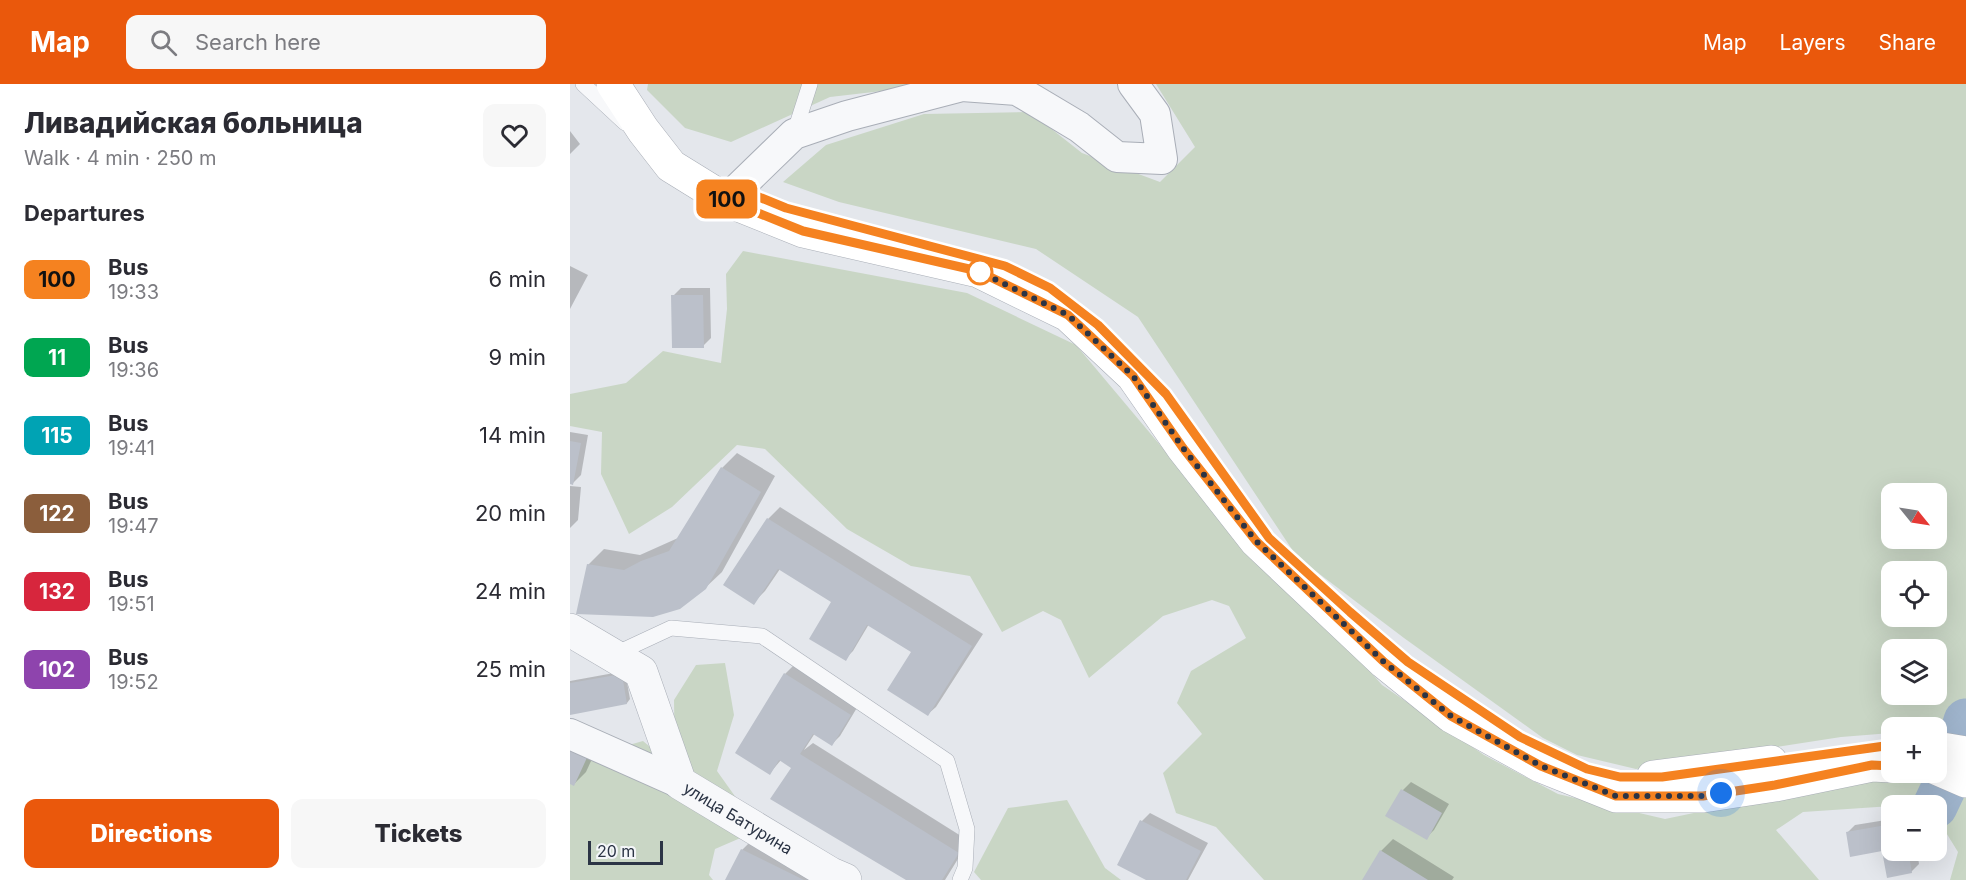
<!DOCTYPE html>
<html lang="en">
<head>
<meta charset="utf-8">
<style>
	:root { --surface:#fff; --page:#f7f7f7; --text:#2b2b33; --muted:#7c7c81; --accent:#ea580c }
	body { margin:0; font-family:Inter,sans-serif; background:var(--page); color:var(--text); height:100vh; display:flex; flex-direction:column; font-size:22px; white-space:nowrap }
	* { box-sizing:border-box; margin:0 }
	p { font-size:20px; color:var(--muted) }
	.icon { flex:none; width:33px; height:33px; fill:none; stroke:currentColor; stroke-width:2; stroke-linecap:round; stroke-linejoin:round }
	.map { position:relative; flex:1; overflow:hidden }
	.sheet { display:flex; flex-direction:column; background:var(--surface); width:570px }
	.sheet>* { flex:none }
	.badge { padding:0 12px; border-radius:9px; font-size:21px; line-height:39px }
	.needle { width:39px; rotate:120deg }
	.controls { position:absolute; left:1311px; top:399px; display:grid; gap:12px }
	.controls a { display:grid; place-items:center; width:66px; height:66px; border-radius:12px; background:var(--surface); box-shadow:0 6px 24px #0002; font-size:30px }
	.scale { position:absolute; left:18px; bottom:15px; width:75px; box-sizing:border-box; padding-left:6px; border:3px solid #2b3445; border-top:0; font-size:16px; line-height:21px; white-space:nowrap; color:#2b3445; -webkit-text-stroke:4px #f4f6f9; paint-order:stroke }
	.you { position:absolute; width:30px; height:30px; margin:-15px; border:4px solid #fff; border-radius:50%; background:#1a73e8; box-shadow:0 0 0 9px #1a73e833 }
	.map>.badge { position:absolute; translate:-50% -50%; box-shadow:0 0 0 3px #fff }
	h2 { padding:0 24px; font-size:22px; line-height:54px }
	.round { display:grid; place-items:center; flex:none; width:63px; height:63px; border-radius:12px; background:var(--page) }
	.head { display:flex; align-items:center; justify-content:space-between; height:102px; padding:0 24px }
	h1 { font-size:28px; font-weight:800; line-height:45px }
	.primary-button { display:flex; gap:12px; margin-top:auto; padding:12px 24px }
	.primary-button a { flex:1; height:69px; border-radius:12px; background:var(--accent); color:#fff; font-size:24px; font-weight:800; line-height:69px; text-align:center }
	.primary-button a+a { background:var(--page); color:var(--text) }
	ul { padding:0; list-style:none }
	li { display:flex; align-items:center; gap:18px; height:78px; padding:0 24px }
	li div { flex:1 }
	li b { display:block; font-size:22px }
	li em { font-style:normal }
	li .badge { min-width:66px; font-weight:700; text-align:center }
	header { display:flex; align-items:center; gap:36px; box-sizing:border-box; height:84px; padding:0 30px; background:var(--accent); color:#fff }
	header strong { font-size:28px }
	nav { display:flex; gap:33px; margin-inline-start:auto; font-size:21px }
	.search { width:420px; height:54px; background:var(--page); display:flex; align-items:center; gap:15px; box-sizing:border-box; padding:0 21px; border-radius:12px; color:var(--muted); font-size:22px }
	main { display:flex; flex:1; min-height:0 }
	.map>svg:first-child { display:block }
	.green { fill:#c9d6c5; fill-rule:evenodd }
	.shadow { fill:#0003 }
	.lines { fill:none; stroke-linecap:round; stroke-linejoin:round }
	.river { stroke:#9fb4cc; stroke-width:45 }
	.building { fill:#bbc0ca }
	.service-casing { stroke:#a9aeb7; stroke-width:16 }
	.minor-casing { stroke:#a9aeb7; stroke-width:32 }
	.tertiary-casing { stroke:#a9aeb7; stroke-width:34 }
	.secondary-casing { stroke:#a9aeb7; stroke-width:34 }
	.service { stroke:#f7f8fa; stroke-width:15 }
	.minor { stroke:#f7f8fa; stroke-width:30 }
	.tertiary { stroke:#f7f8fa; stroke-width:33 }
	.secondary { stroke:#fff; stroke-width:33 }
	.line-casing { stroke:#fff; stroke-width:14 }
	.line { stroke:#f58220; stroke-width:9 }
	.walk { stroke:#2b3445; stroke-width:6; stroke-dasharray:0 10.8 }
	.stop-dot { fill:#fff; stroke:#f58220; stroke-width:3 }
	.labels { text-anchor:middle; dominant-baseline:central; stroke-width:6; stroke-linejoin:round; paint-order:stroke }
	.street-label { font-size:16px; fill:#2b3445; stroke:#f4f6f9 }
</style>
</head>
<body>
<header>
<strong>Map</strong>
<div class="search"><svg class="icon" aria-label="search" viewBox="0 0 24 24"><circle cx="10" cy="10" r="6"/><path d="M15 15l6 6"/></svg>Search here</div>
<nav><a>Map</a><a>Layers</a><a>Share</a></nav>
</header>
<main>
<section class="sheet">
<div class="head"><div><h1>Ливадийская больница</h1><p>Walk · 4 min · 250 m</p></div><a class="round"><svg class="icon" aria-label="heart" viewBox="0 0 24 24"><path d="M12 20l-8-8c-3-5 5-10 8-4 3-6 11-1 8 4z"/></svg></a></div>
<h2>Departures</h2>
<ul>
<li><span class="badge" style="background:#f58220;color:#111">100</span><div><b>Bus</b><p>19:33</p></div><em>6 min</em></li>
<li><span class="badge" style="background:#00a651;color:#fff">11</span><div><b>Bus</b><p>19:36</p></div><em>9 min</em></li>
<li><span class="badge" style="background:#00a3b4;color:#fff">115</span><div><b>Bus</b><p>19:41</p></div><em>14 min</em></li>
<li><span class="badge" style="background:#8b5e3c;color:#fff">122</span><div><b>Bus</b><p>19:47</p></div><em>20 min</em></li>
<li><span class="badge" style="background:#d7263d;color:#fff">132</span><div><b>Bus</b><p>19:51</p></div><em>24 min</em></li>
<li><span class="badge" style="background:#8e44ad;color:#fff">102</span><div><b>Bus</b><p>19:52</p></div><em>25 min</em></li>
</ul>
<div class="primary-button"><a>Directions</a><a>Tickets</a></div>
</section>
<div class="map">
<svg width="1396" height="796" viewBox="0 0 1396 796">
	<rect width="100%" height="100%" fill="#e4e7ec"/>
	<path class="green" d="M78 0H349L347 3 260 13 161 58 115 44 77 6Z
		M586 0H1396V655L1367 646 1366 644H1322L1321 649 1271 653 1066 685 1007 671 973 654 834 554 727 473 568 233 466 165 269 118 213 98 256 61 354 30 460 28 512 69 590 98 625 63ZM1322 410H1366V454H1322ZM1322 488H1366V532H1322ZM1322 566H1366V610H1322Z
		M173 167 397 209 506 261 706 499 754 535 812 601 914 671 988 710 1095 735 1320 688 1396 697V796H1380L1388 768 1367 734 1366 722H1322L1233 728 1206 746 1249 796H694L646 743 606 729 593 689 632 650 607 619 621 587 676 554 659 522 642 516 593 532 519 594 491 536 473 527 432 548 400 492 341 482 277 445 195 365 167 361 102 423 59 450 31 390 32 348 0 342V310L56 299 93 267 151 279 157 225 156 190Z
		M155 579 164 631 147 687 189 746 145 765 139 791 143 796H0V665L17 673 73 657 105 684 104 616 126 581Z
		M497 716 535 784 551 796H411L404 788 438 724Z"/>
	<path class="shadow" d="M0 47 10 60 0 70Z
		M0 182 18 191 0 225Z
		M111 204H140L141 254 133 262 103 212Z
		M0 348 18 351 11 391 3 399H0Z
		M167 369 205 392 152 488 135 504 18 481 34 465 70 471 108 454 152 384Z
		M0 402 11 403 8 436 0 444Z
		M210 423 413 550 366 623 358 630 343 567 299 540 283 567 275 575 263 518 210 485 195 507 183 519 155 501 198 435Z
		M223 582 288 622 270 652 262 660 245 649 234 666 243 659 399 757 375 796H338L223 683 211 676 200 689 215 590Z
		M55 587 60 615 57 619 0 629V597Z
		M0 639 32 653 16 688 4 700 0 698Z
		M841 698 879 720 864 746 856 754 818 731 833 706Z
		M580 729 638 759 618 796H579L549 780 572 737Z
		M1322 735V766H1347L1349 780 1341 788 1314 765 1277 749 1285 741Z
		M184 754 244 796H157L172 766Z
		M823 755 884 793 882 796H794L811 767Z"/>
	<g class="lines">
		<path class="river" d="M1391 653 1396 637
			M1365 722 1374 703"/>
	</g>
	<path class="building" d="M101 211H133L134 264H102Z
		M0 357 11 359 3 401 0 400Z
		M151 383 191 408 136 505 110 525 83 533 6 530 17 480 54 486 71 477 99 467Z
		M197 434 402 562 358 632 317 606 341 568 297 541 276 577 239 555 261 518 208 485 184 521 153 501Z
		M214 589 281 631 262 662 243 650 230 670 389 769 372 796H336L200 715 221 684 209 676 200 691 165 669Z
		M52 590 57 620 0 631V599Z
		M0 656 21 665 4 702 0 700Z
		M831 705 872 729 857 756 815 732Z
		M570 736 631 767 616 796H576L547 781Z
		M1322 740V766H1338L1342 789 1317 794 1312 767 1280 773 1276 748Z
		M171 765 234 796H155Z
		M810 766 858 796H792Z"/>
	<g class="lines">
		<defs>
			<path id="service" d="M13 0 55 39
				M224 50 240 0
				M43 571 101 544 192 552 377 677 397 745 395 784 390 796"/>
			<path id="minor" d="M156 116 224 50 277 32 392 2 447 6 509 43 547 73 592 75 585 30 563 0
				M0 650 110 699"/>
			<g id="tertiary">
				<path id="s1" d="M0 546 71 588 110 699 261 790 275 796"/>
			</g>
			<path id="secondary" d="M43 0 73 46 101 82 156 116 233 147 408 187 498 231 563 292 613 364 686 457 814 578 881 632 971 682 1046 712H1133L1205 701 1302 681 1322 682
				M1366 664 1396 669
				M1366 684 1396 697
				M1083 693 1201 678"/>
		</defs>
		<use href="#service" class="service-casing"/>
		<use href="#minor" class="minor-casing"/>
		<use href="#tertiary" class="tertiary-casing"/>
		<use href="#secondary" class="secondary-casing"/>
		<use href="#service" class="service"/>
		<use href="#minor" class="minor"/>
		<use href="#tertiary" class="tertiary"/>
		<use href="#secondary" class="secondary"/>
	</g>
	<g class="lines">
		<defs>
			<path id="line" d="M1322 661 1092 693H1050L1017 685 950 653 838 578 780 528 699 454 596 310 528 241 480 204 435 182 216 124 167 104 156 116 233 147 408 187 498 231 563 292 613 364 686 457 814 578 881 632 971 682 1046 712H1133L1205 701 1302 681 1322 682"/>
		</defs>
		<use href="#line" class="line-casing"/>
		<use href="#line" class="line"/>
		<path class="walk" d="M410 188 408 187 498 231 563 292 613 364 686 457 814 578 881 632 971 682 1046 712H1133L1151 709"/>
	</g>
	<circle class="stop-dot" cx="410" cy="188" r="12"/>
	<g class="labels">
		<g class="street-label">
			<text stroke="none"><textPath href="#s1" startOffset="268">улица Батурина</textPath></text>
		</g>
	</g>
</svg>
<div class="controls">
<a><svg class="needle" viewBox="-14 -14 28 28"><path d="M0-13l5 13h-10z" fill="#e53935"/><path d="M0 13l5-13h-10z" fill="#7c7c81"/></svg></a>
<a><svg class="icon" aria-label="locate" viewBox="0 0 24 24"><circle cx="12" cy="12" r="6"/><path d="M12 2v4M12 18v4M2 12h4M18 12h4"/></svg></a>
<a><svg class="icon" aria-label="layers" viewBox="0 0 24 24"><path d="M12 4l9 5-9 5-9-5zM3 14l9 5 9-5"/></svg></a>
<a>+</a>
<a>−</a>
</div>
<div class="scale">20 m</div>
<div class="you" style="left:1151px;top:709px"></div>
<b class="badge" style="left:157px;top:115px;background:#f58220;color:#111">100</b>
</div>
</main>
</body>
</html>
